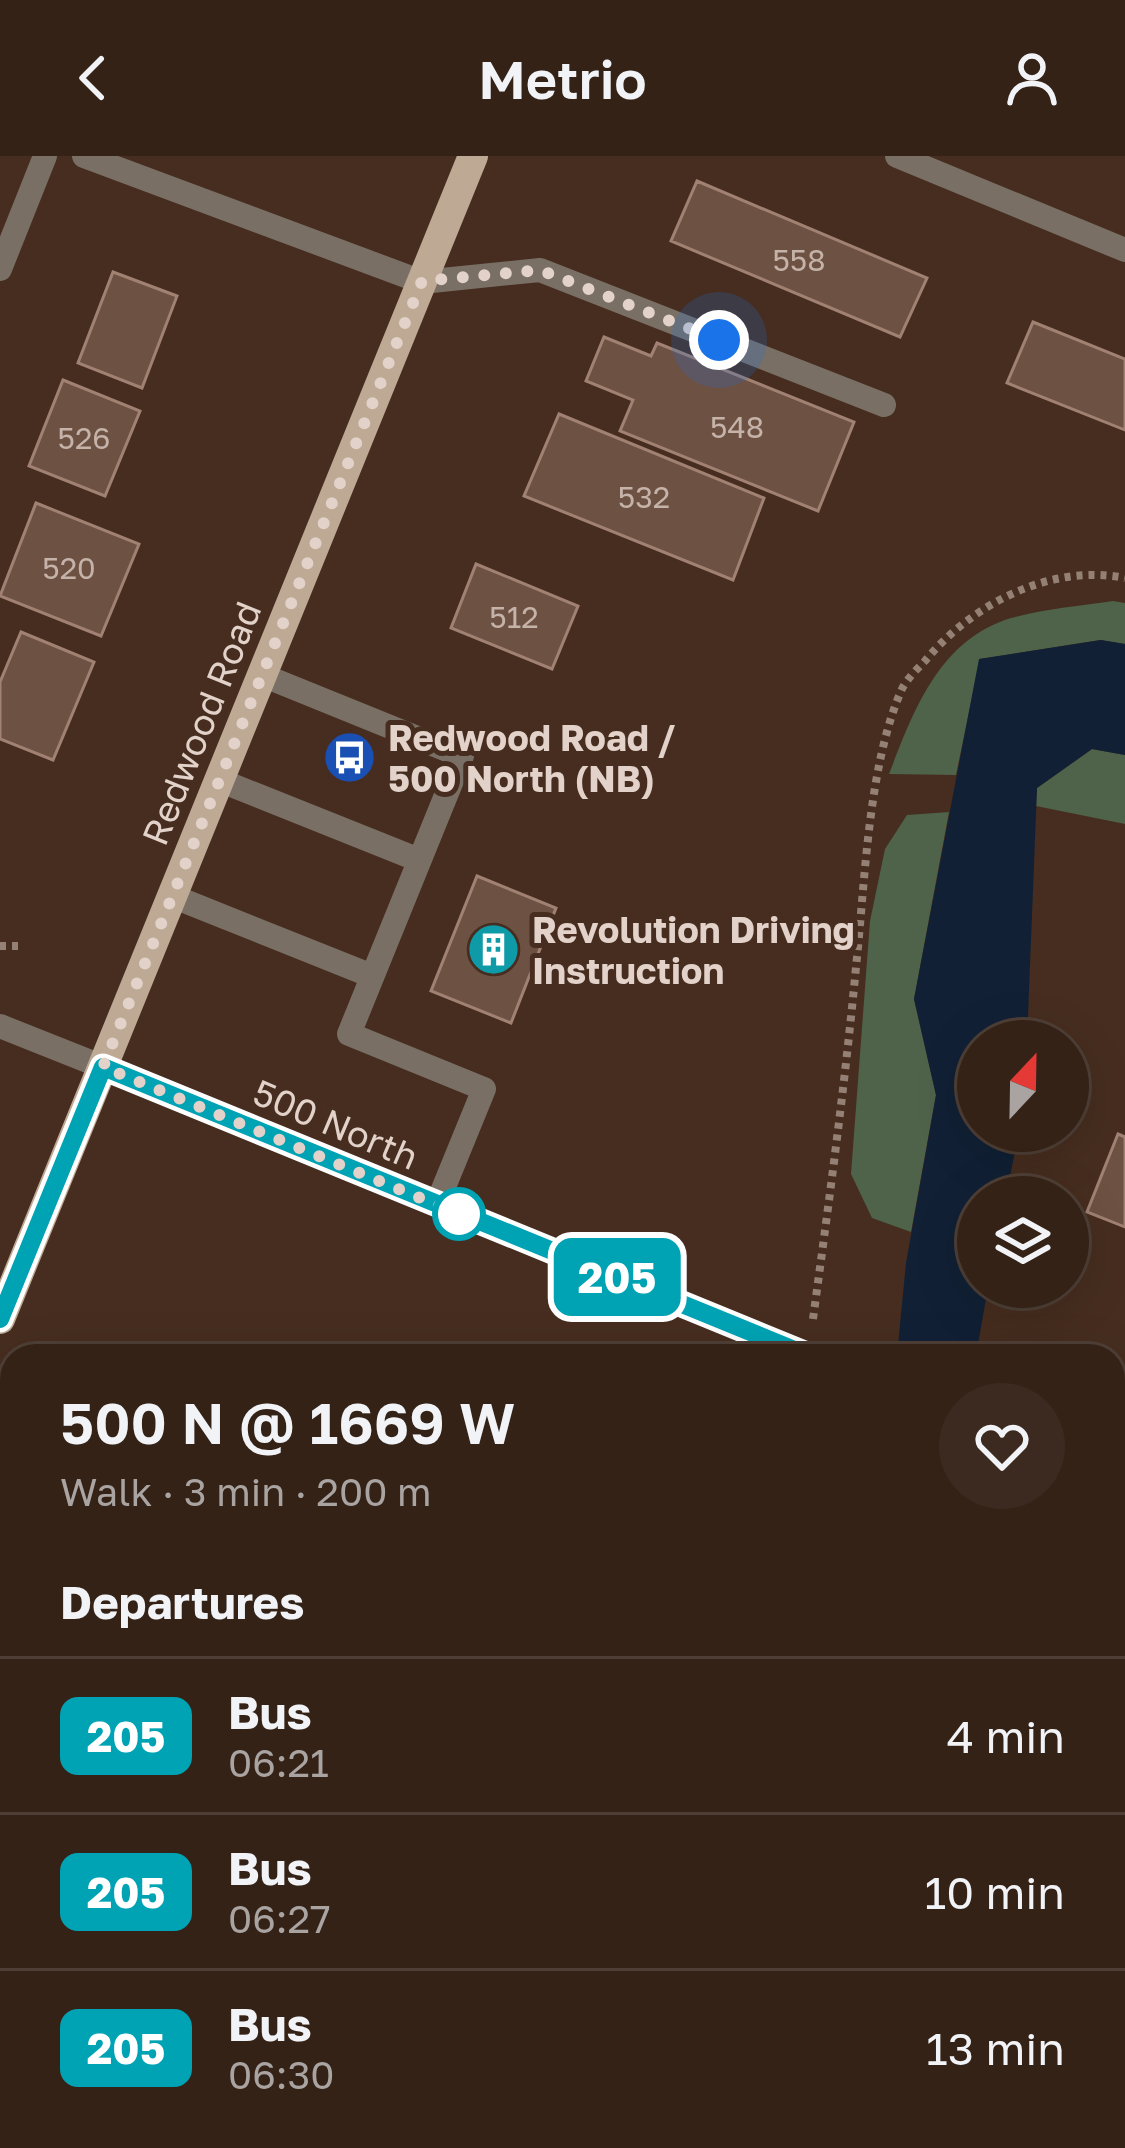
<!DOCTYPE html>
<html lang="en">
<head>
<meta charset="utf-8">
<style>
	:root { --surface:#342217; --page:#3c2a20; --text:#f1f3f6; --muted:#a9a4a1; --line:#4e3f36 }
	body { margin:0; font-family:"Golos Text",sans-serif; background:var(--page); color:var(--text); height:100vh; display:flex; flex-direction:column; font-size:45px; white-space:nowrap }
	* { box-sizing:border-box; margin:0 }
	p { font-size:39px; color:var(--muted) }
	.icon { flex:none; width:66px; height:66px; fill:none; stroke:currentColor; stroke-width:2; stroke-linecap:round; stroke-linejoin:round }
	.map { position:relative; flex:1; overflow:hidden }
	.side { position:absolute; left:0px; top:1188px; width:1125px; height:804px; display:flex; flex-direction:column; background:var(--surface); border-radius:36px 36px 0 0; box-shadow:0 12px 48px #0002,0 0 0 3px var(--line) }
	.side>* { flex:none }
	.badge { padding:0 24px; border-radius:18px; font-size:42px; line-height:78px }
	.needle { width:78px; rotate:22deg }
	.buttons { position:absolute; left:957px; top:864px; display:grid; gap:24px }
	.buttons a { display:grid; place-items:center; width:132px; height:132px; border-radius:50%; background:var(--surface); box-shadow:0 12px 48px #0002,0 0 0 3px var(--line); font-size:60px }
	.you { position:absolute; width:60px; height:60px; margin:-30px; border:9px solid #fff; border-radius:50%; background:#1a73e8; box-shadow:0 0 0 18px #1a73e833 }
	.map>.badge { position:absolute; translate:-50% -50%; box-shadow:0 0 0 6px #fff }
	h2 { padding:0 60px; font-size:45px; line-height:108px }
	.round { display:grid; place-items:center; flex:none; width:126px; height:126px; border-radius:63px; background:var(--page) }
	.head { display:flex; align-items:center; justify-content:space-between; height:204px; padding:0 60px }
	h1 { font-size:57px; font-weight:600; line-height:90px }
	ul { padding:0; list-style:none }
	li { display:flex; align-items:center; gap:36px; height:156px; padding:0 60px; border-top:3px solid var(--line) }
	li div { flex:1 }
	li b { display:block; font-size:45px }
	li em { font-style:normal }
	li .badge { min-width:132px; font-weight:700; text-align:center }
	header { display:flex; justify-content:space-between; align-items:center; height:156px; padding:0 60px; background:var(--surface); font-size:54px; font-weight:600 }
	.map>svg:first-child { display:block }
	.green { fill:#4e5c4a }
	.forest { fill:#4f624a }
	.water { fill:#112035 }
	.building { fill:#6d5143; stroke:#a08172; stroke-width:3 }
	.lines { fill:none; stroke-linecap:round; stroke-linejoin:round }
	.path { stroke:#948074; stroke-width:8; stroke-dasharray:6 6; stroke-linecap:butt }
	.service { stroke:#796f65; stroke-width:24 }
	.minor { stroke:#796f65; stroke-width:24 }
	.primary { stroke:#bea995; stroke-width:30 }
	.line-casing { stroke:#fff; stroke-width:27 }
	.line { stroke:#00a3b4; stroke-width:18 }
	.walk { stroke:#e2d2c9; stroke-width:12; stroke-dasharray:0 21.6 }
	.stop-dot { fill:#fff; stroke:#00a3b4; stroke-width:6 }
	.labels { text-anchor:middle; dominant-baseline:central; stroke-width:10; stroke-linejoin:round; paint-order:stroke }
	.number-label { font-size:30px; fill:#c5b2a8 }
	.street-label { font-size:36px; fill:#e2d2c9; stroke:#462d1f }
	.poi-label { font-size:36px; font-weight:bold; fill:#e2d2c9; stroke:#462d1f; text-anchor:start }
</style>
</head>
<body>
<header><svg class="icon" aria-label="back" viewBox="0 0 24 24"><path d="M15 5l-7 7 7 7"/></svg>Metrio<svg class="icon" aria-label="person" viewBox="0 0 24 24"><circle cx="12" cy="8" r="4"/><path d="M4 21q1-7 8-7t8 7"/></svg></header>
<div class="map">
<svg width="1125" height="1992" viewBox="0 0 1125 1992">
	<rect width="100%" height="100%" fill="#462d1f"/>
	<path class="green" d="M76 1980H989L985 1992H71Z"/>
	<path class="forest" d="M1113 445 1125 447V488L1100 484 980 503 956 619 889 618C914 554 939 484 1011 462 1043 453 1080 450 1113 445Z
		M1092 593 1125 599V668L1036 650 1037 632Z
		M949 656 914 843 936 939 911 1076 872 1062 851 1018 870 765 885 693 907 659Z
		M231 1980H316L303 1992H218Z
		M474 1980H637L617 1992H453Z"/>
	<path class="water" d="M1101 484 1125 488V599L1092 593 1037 632 1027 885H978V975H1019L1006 1041H978V1131H988L976 1200H897L906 1107 936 939 914 843 979 503Z
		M316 1980H474L453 1992H303Z"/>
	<path class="building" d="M697 25 927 122 900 181 671 85Z
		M113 116 177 140 142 232 78 207Z
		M1033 166 1125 203V274L1007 227Z
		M604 181 651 200 657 187 854 266 818 355 620 275 633 244 586 225Z
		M63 224 140 255 105 340 29 310Z
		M559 258 764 342 733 424 524 340Z
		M36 347 139 388 101 480 0 440Z
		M476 408 578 450 552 513 451 472Z
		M21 476 94 506 53 604 0 583V526Z
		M477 720 556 752 511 867 431 835Z
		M1118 978 1125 981V1071L1087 1056Z
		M1113 1530 1125 1535V1560L1113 1592Z"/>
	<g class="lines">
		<path class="path" d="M0 790H23
			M813 1163C829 1046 845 928 856 811 865 727 868 609 902 533 907 523 917 513 925 505 971 449 1050 407 1125 422
			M190 1992 199 1980"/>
		<path class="service" d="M897 0 1125 94
			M422 126 540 114 884 249
			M262 519 462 600 349 878 484 933 437 1048
			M219 624 419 704
			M172 740 372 820
			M0 870 103 911
			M0 1306 12 1311"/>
		<path class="minor" d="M84 0 422 126
			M0 113 45 0
			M103 911 809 1200
			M1113 1326 1125 1331"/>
		<path class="primary" d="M0 1163 473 0"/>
	</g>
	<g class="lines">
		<defs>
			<path id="line" d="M0 1163 103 911 809 1200"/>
		</defs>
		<use href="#line" class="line-casing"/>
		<use href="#line" class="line"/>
		<path class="walk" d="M459 1058 103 911 422 125 540 114 719 184"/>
	</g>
	<defs>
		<symbol id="bus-disc" viewBox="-11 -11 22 22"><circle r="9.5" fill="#1a4fb4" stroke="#462d1f"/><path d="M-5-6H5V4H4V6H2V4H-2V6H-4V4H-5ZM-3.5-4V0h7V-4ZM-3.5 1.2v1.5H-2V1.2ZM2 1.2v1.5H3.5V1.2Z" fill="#fff"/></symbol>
		<symbol id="building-disc" viewBox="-11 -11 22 22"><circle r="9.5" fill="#0f9aa8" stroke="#462d1f"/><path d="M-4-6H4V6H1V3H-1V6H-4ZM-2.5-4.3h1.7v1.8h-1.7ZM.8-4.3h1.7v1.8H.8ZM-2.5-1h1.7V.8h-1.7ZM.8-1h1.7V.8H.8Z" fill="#fff"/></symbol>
	</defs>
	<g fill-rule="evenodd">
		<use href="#bus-disc" x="320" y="572" width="59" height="59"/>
		<use href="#building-disc" x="464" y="764" width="59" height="59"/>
	</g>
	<circle class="stop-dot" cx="459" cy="1058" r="24"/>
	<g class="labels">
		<g class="number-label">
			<text x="799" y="104">558</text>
			<text x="737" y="271">548</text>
			<text x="84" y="282">526</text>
			<text x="644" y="341">532</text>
			<text x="69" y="412">520</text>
			<text x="514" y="461">512</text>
		</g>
		<g class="street-label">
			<text transform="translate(201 567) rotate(-68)">Redwood Road</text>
			<text transform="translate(336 968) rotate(23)">500 North</text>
		</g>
		<g class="poi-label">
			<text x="388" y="581">Redwood Road /<tspan x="388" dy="41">500 North (NB)</tspan></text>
			<text x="532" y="773">Revolution Driving<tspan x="532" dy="41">Instruction</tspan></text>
		</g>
	</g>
</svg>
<div class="buttons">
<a><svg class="needle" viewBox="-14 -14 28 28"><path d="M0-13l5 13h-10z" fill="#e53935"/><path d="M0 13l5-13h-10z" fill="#a9a4a1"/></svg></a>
<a><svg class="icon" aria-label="layers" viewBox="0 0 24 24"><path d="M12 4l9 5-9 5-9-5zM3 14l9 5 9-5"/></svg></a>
</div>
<div class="you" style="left:719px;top:184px"></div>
<b class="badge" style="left:617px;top:1121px;background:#00a3b4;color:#fff">205</b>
<section class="side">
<div class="head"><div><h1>500 N @ 1669 W</h1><p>Walk · 3 min · 200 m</p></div><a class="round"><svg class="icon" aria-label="heart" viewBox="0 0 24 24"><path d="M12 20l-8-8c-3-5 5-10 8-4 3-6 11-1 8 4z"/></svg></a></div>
<h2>Departures</h2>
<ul>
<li><span class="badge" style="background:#00a3b4;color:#fff">205</span><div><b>Bus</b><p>06:21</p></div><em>4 min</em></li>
<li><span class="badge" style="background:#00a3b4;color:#fff">205</span><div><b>Bus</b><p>06:27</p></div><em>10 min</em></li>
<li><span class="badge" style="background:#00a3b4;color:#fff">205</span><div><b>Bus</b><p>06:30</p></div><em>13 min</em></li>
</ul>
</section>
</div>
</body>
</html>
